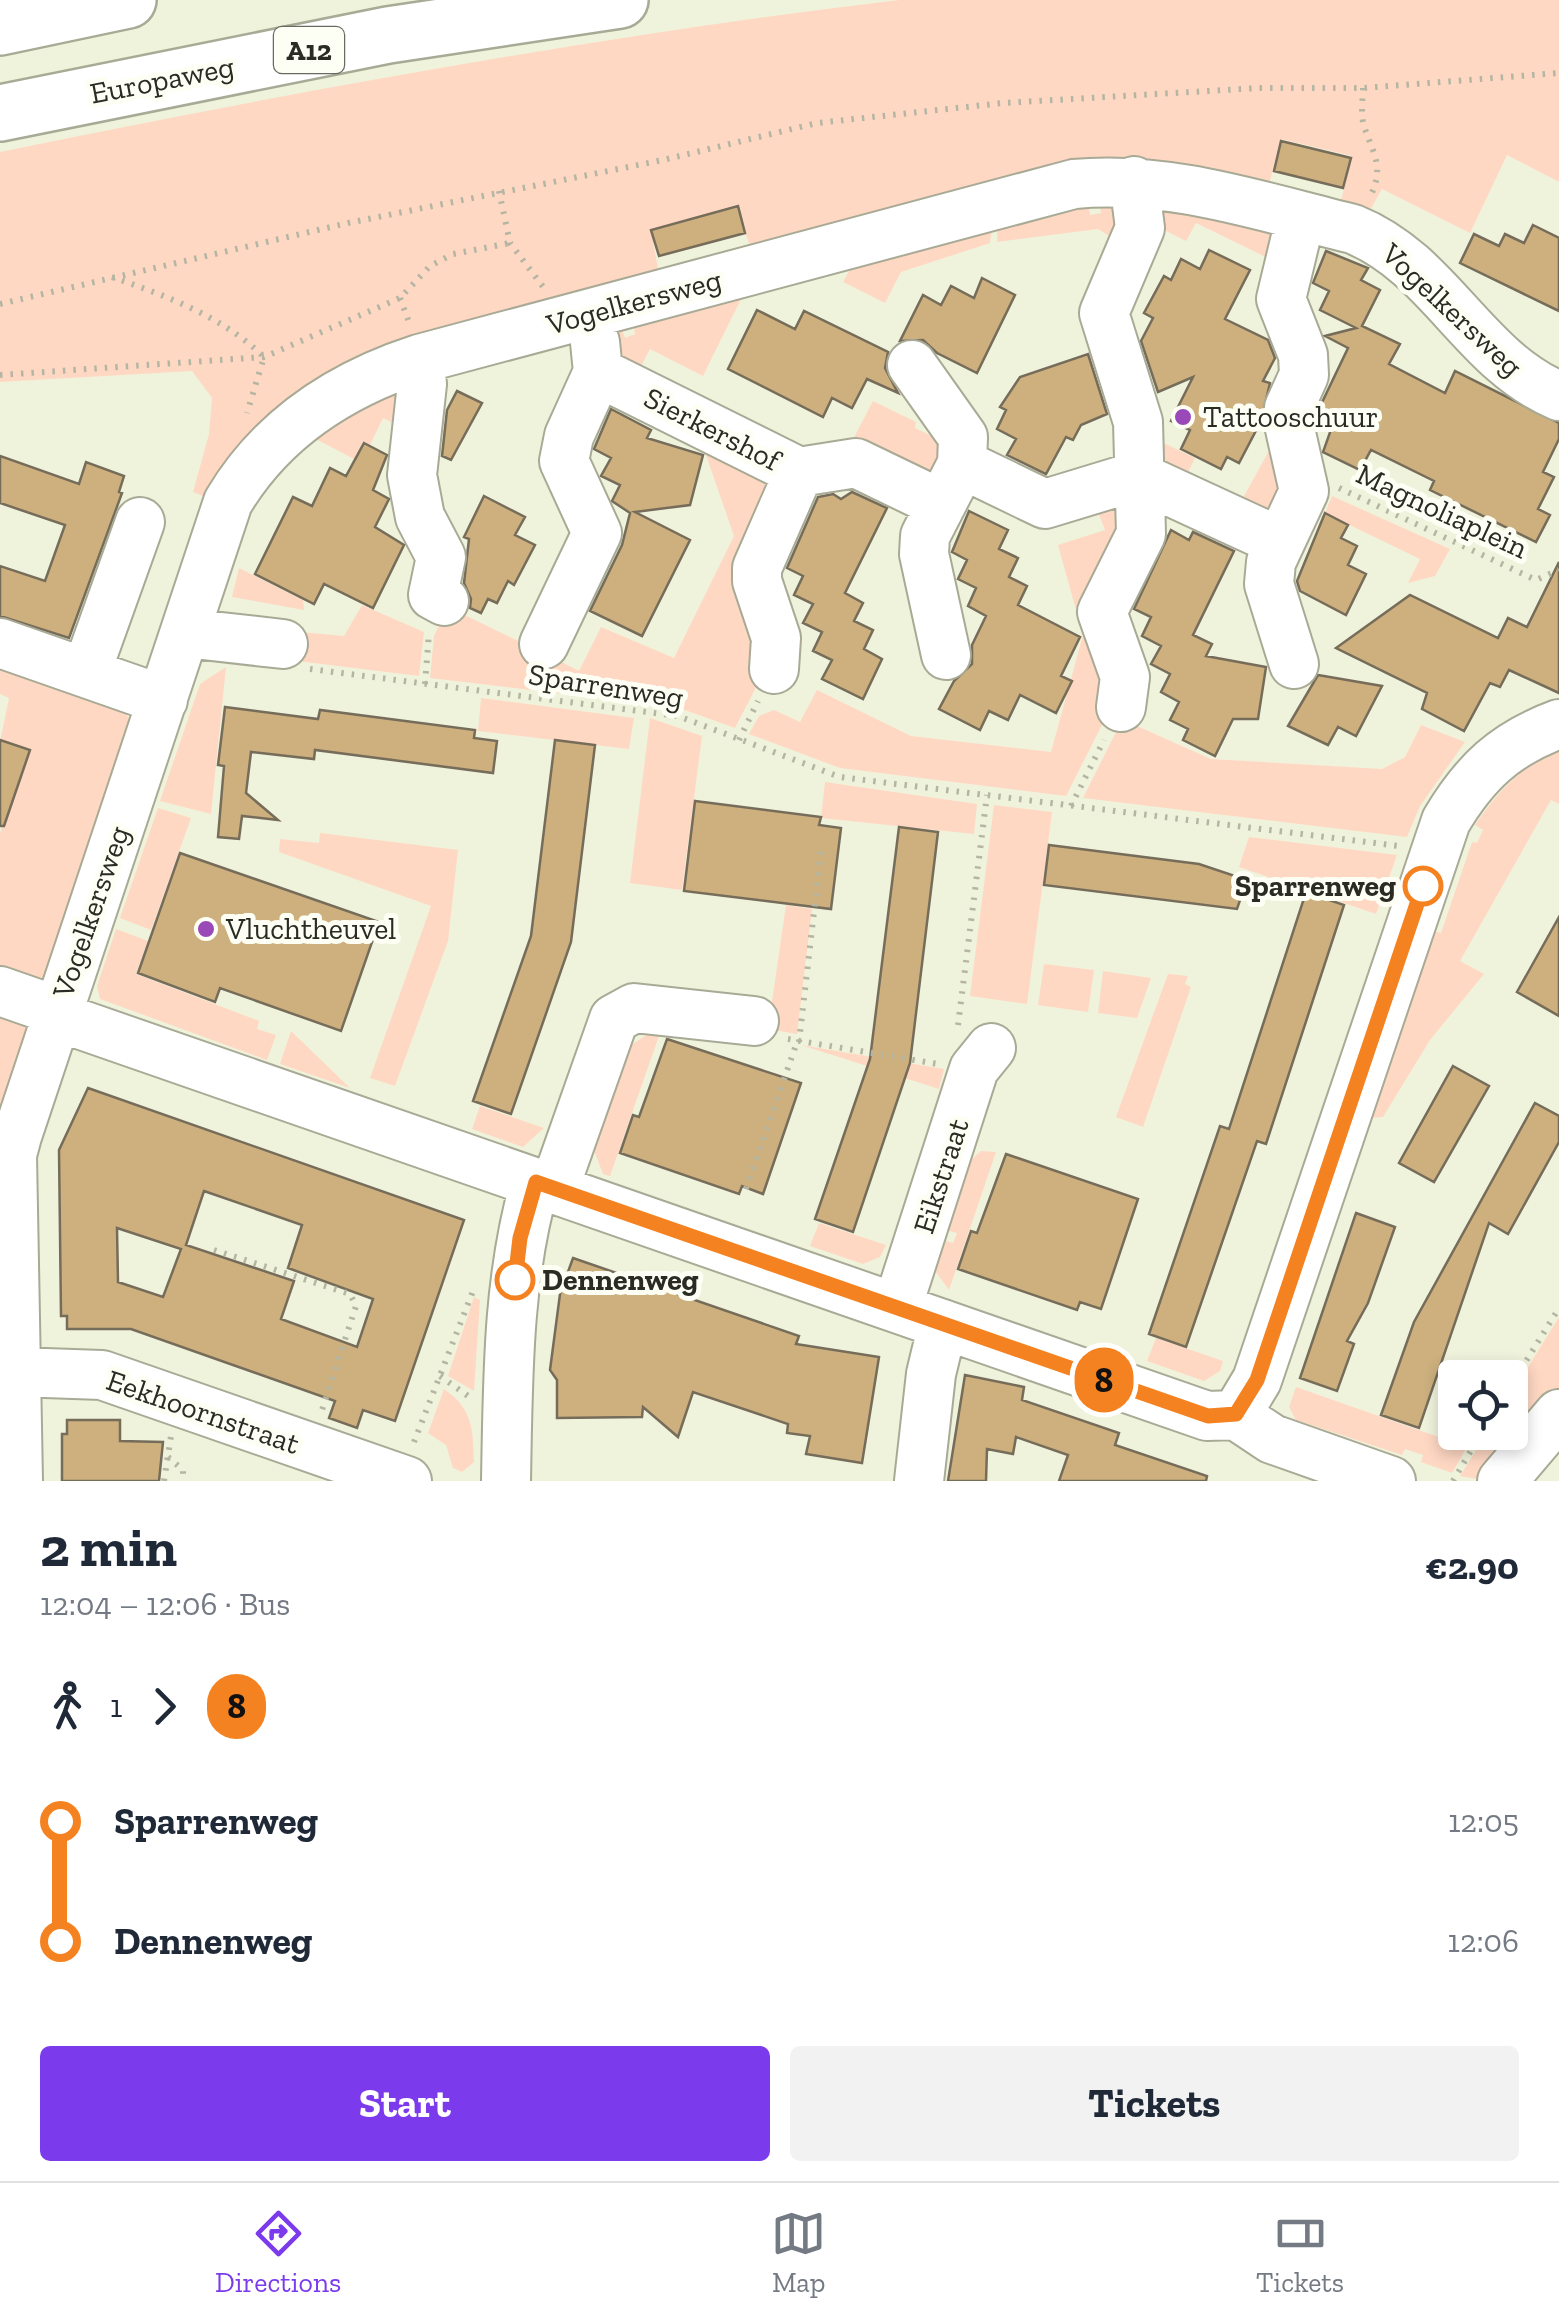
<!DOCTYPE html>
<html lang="en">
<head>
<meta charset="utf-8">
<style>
	:root { --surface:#fff; --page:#f2f2f3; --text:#1f2937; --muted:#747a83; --line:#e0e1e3; --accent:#7c3aed }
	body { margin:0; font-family:"Zilla Slab",serif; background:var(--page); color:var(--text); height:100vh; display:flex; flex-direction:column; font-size:38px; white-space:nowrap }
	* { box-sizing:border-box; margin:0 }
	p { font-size:32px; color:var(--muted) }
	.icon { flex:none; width:55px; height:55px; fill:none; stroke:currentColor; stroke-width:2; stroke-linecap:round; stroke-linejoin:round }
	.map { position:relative; height:1481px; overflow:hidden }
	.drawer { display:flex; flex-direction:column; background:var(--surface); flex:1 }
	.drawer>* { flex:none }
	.badge { padding:0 20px; border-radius:32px; font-size:35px; line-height:65px }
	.tools { position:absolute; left:1438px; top:1360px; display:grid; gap:20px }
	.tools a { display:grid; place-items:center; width:90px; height:90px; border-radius:10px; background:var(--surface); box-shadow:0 5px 15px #0003; font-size:50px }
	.map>.badge { position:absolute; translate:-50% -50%; box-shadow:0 0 0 5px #fff }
	.legs { display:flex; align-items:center; gap:15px; height:110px; padding:0 40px; font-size:32px }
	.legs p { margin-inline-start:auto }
	.headline { display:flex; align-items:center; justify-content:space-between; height:170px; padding:0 40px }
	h1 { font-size:55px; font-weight:800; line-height:75px }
	.cta { display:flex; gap:20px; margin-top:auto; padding:20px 40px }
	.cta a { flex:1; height:115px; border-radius:10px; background:var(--accent); color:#fff; font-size:40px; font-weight:800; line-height:115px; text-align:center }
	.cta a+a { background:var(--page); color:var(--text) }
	ul { padding:0 40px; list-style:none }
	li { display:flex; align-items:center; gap:35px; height:120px; font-size:38px }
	li i { display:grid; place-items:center; width:15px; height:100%; margin:0 12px; background:currentColor }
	li i::after { content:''; width:25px; height:25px; margin:-12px; border:8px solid; border-radius:50%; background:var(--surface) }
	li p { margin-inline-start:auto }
	li:first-child i { background:linear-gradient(#0000 50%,currentColor 0) }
	li:last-child i { background:linear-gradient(currentColor 50%,#0000 0) }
	.tabs { display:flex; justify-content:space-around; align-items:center; height:140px; border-top:2px solid var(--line); background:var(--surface); font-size:28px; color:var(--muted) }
	.tabs a { display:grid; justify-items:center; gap:5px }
	.tabs .active { color:var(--accent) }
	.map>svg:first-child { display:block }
	.green { fill:#ffd8c4 }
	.building { fill:#cdb07e; stroke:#766c5a; stroke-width:2.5; fill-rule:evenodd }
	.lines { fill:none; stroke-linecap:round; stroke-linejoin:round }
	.minor-casing { stroke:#a8aa95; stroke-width:52 }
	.highway-casing { stroke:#a8aa95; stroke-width:60 }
	.path { stroke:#b4b6a3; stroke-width:6; stroke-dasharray:2.5 8; stroke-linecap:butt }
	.minor { stroke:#fff; stroke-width:48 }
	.highway { stroke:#fff; stroke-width:55 }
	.line-1-casing { stroke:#fff; stroke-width:22 }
	.line-1 { stroke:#f58220; stroke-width:15 }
	.poi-dot { fill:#9a49b8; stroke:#fdfff5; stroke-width:4 }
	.stop-1-dot { fill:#fff; stroke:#f58220; stroke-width:5 }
	.labels { text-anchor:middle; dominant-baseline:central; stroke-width:10; stroke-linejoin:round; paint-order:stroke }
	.shield { fill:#fdfff5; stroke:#696b62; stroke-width:2.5 }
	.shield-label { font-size:28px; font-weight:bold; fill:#2a2b23 }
	.street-label { font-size:30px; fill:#2a2b23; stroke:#fdfff5 }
	.poi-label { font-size:30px; fill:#2a2b23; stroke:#fdfff5; text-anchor:start }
	.stop-label { font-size:30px; font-weight:bold; fill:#2a2b23; stroke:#fdfff5; text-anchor:end }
</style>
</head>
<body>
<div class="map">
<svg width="1559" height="1481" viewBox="0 0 1559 1481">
	<rect width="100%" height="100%" fill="#f0f3dc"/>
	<path class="green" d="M899 0H1559V182L1507 155 1470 233 1382 189 1365 219 1338 213 1352 156 1281 139 1266 196 1170 173 752 253 740 216 653 242 660 279 369 362 215 501 193 492 209 434 212 398 192 371 0 382V152C298 91 597 36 899 0Z
		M1099 199 1119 204 1117 241 1098 229 997 242 998 223 1088 200 1090 215 1101 213Z
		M1149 206 1277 232 1278 263 1196 223 1186 241 1154 225Z
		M992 225 990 243 901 272 885 303 843 282 854 262Z
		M744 293 703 376 650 349 638 372 620 371 614 328 621 327 625 338 635 334 633 322Z
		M398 387 403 428 383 418 370 445 363 441 354 459 312 437Z
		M873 401 916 422 915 428 942 441 939 478 849 447Z
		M1281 429 1288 455 1276 504 1264 512 1237 509Z
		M699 435 760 470 770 497 763 674 735 728 682 709 547 692 548 655 579 671 601 627 674 658 734 536Z
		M1153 438 1195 458 1183 483 1155 469Z
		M1332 496 1450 549 1435 576 1408 583 1420 559 1325 513Z
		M1119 506 1112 705 1066 796 840 768 749 734 759 716 774 710 800 722 817 690 911 736 1051 752 1083 635 1058 545 1105 530 1096 507Z
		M239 568 303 600 304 610 232 597Z
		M362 605 424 632 419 676 297 661 300 632 344 636Z
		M448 607 539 651V691L430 678 434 636Z
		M0 664 118 704 135 726 50 977 18 986 0 980V833L28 752 0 742 9 698 0 694Z
		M226 667 211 814 160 801 200 684Z
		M481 698 634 718 629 749 478 731Z
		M650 718 702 736 682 890 630 883Z
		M1128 722 1211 759 1382 769 1405 757 1421 725 1465 742 1420 806 1407 837 1083 798 1120 724Z
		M1559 751V804L1551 800 1460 961 1484 974 1430 1040 1383 1117 1369 1118 1426 929 1441 933 1472 842 1477 843 1483 830 1475 825C1497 792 1521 766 1559 751Z
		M825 782 977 804 974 834 821 818Z
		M994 805 1052 812 1027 1004 970 996Z
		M158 808 191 818 151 930 120 918Z
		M320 833 458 850 448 941 395 1086 370 1078 431 906 279 852 280 839 319 843Z
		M1249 837 1397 855 1376 914 1239 867Z
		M786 905 812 909 797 1034 768 1029Z
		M116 929 148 941 136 974 259 1021 257 1029 276 1035 267 1060 100 999 97 986Z
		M1044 964 1094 970 1088 1012 1038 1005Z
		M1103 971 1151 978 1137 1018 1098 1013Z
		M1168 974 1188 976 1185 984 1191 987 1143 1127 1116 1117Z
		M0 1002 34 1024 0 1135Z
		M291 1031 350 1088 280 1064Z
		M648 1034 659 1036 610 1176 603 1174 593 1148 628 1047Z
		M801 1045 944 1069 939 1089Z
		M480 1106 544 1128 523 1147 472 1129Z
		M981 1151 996 1152 949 1290 933 1268 943 1240 953 1243 957 1233 946 1230 972 1159Z
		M819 1223 886 1245 880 1257 863 1264 810 1246Z
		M474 1297 480 1300 474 1391 448 1376Z
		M1559 1317V1398L1490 1481 1460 1476 1487 1433 1510 1432V1396Z
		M1156 1338 1223 1361 1220 1371 1204 1381 1147 1361Z
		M1296 1387 1467 1447 1452 1473 1421 1462 1423 1455 1405 1449 1402 1455 1296 1420 1289 1407Z
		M444 1389C473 1409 473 1429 474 1462L462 1472 453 1468 446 1445 428 1433Z"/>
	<path class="building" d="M1281 141 1351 158 1343 188 1274 171Z
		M738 206 745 233 659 256 651 230Z
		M1533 225 1559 238V311L1460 263 1474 234 1499 246 1505 234 1524 243Z
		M1209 250 1250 270 1225 319 1268 340 1275 358 1263 381 1270 383 1261 421 1239 463 1227 457 1221 469 1181 449 1190 430 1171 421 1193 377 1158 392 1141 341 1153 318 1144 313 1164 276 1171 280 1181 259 1200 269Z
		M1326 251 1368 268 1361 280 1380 290 1362 326 1400 344 1389 364 1445 393 1455 371 1559 423V439L1543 472 1554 477 1538 509 1550 515 1536 542 1430 490 1434 481 1371 450 1360 470 1323 452 1333 424 1317 423 1316 415 1348 348 1325 336 1356 328 1320 310 1329 291 1313 283Z
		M982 278 1015 295 977 373 937 353 923 340 900 341 923 295 941 305 951 286 974 298Z
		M757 310 795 329 804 311 888 352 885 368 898 393 867 379 852 408 832 398 823 417 728 369Z
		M1088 354 1107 414 1081 425 1073 440 1066 437 1046 474 1007 455 1016 439 997 429 1006 410 1000 407 1020 377Z
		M457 391 482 403 451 460 442 456 447 410Z
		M611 409 651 430 647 438 703 455 690 505 635 512 690 540 642 636 590 611 622 545 630 513 612 501 620 485 601 476 611 458 594 449Z
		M364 443 387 455 373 490 389 499 375 527 404 545 373 608 324 584 314 604 255 574 293 497 312 506 330 468 346 476Z
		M0 456 79 484 86 462 124 476 119 492 122 493 69 638 0 616V566L45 581 65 525 0 503Z
		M852 492 887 508 845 593 863 603 854 621 873 630 864 649 882 659 863 699 822 679 832 660 813 651 822 632 803 623 813 604 794 595 803 576 787 568 818 497 833 494 841 499Z
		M484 496 525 517 515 535 535 545 514 585 508 581 497 603 488 599 481 613 470 608 471 599 464 583 469 539 464 537Z
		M969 511 1008 530 999 549 1018 558 1009 577 1027 586 1018 605 1080 637 1061 676 1072 681 1056 713 1020 695 1008 720 989 711 980 730 939 709 954 681 972 664V645L986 616 968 606 976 588 958 579 967 560 952 552Z
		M1325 513 1348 525 1341 538 1357 546 1348 565 1366 574 1346 615 1300 591 1297 581Z
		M1171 530 1189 540 1193 532 1234 551 1193 635 1212 644 1206 656 1266 667 1258 719H1233L1215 756 1183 740 1188 729 1170 720 1179 702 1161 692 1170 674 1151 664 1161 646 1142 636 1151 617 1134 609Z
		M1559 562V693L1509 670 1500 687 1490 683 1464 731 1422 709 1427 693 1336 648 1410 595 1498 638 1508 618 1527 627Z
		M1318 675 1382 686 1356 736 1338 727 1328 745 1288 726Z
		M225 707 318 719 320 710 475 730 474 738 497 741 493 773 315 750 314 759 251 752 246 793 278 820 242 816 239 839 218 837 224 766 218 765Z
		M0 740 30 750 4 826H0Z
		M555 740 595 745 571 942 511 1114 473 1101 531 936Z
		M695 801 821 817 819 825 841 828 831 909 684 891Z
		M899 827 938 832 910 1063 853 1232 815 1219 870 1059Z
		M1049 845 1199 864 1247 880 1237 909 1044 885Z
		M180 853 379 922 341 1031 220 988 215 1002 138 973Z
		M1306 892 1344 905 1266 1144 1257 1141 1186 1347 1149 1334 1220 1126 1229 1129Z
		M1559 917V1016L1517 992Z
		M667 1039 801 1083 763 1194 742 1186 739 1194 620 1153 633 1115 639 1117Z
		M1453 1066 1489 1086 1434 1182 1399 1163Z
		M88 1088 464 1220 395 1421 363 1410 357 1428 329 1418 335 1401 131 1329H67V1316H61L59 1150ZM204 1191 302 1225 288 1268 373 1299 357 1347 281 1319 294 1281 186 1245ZM117 1228 181 1249 163 1297 118 1282Z
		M1535 1103 1559 1116V1142L1508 1234 1489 1223 1419 1428 1381 1415 1414 1322Z
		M1006 1154 1138 1199 1101 1309 1080 1302 1077 1310 958 1269 971 1231 977 1233Z
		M1356 1213 1395 1227 1368 1303 1347 1341 1354 1344 1337 1391 1300 1378Z
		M573 1258 799 1336 796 1344 879 1357 862 1463 806 1454 810 1436 787 1433 788 1424 693 1392 678 1437 643 1407 642 1417 557 1418V1380L550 1370 560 1294Z
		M965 1375 1024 1387 1022 1400 1119 1433 1115 1445 1207 1476 1206 1481H1059L1068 1455 1016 1437 1013 1454 987 1449 986 1481H948Z
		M67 1420H120V1441L163 1442 159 1481H62V1434H67Z"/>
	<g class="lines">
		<defs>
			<path id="minor" d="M419 359 422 384 412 475 420 517 441 557 433 595 444 601
				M912 365 963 437 962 464 925 536 924 554 946 655
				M598 372 799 472 757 568V581L776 638 774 669
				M962 464 1045 504 1137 476
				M799 472 856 463 941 504
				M1137 476 1280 542
				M185 633 283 644
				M0 643 163 700
				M544 644 597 533 564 461 569 436 598 372 595 342
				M1294 664 1269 584 1271 562 1304 491 1288 420 1289 408 1304 375 1303 355 1281 299 1301 216
				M86 673 140 522
				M1121 707 1125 677 1102 612 1141 534 1138 422 1104 313 1140 228 1134 181
				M0 991 43 1006 56 1016 1207 1416 1236 1415 1272 1439 1391 1481
				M554 1189 614 1019 634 1008 754 1021
				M897 1308 974 1069 991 1048
				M16 1372 102 1375 407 1481
				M1236 1415 1257 1380 1446 821C1475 772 1505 744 1559 724
				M18 1481 12 1155 17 1136 228 502C271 430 339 385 419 359L1074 184C1169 175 1262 207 1353 229 1440 264 1473 360 1559 396
				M506 1481C508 1379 507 1281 535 1183
				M919 1481 931 1374 943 1324
				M1502 1481 1559 1414"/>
			<path id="highway" d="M0 27 128 0
				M0 113 388 35 620 0"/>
		</defs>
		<use href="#minor" class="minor-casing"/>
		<use href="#highway" class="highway-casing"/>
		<path class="path" d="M1363 88C1363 100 1360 117 1365 129 1375 157 1384 168 1370 197
			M499 191 510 243 544 288
			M112 277C166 296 222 316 264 357L247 413
			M400 298 410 325
			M0 304 348 223 663 160 817 123 1003 103 1259 88H1363L1559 73
			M0 375 264 357 400 298 430 266 453 254 510 243
			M1339 488 1536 580 1559 570
			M310 669 678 716 840 777 1399 846
			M425 684 429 633
			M739 740 758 701
			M1071 806 1104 740
			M958 1025 987 795
			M788 1039 938 1064
			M799 1042 821 851
			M746 1189 797 1042
			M214 1250 350 1294 356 1306 321 1413
			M440 1376 468 1396
			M1510 1387 1559 1308
			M414 1442 473 1291
			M168 1457 183 1470V1481
			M164 1481 171 1436
			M1453 1481 1482 1432"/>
		<use href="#minor" class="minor"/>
		<use href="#highway" class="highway"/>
	</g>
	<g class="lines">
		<defs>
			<path id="line-1" d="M515 1280 520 1238 536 1182 1208 1416 1236 1414 1257 1380 1423 886"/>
		</defs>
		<use href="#line-1" class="line-1-casing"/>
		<use href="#line-1" class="line-1"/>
	</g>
	<g class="poi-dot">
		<circle cx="1183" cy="417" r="10"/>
		<circle cx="206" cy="929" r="10"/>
	</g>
	<g class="stop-1-dot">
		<circle cx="1423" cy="886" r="18"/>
		<circle cx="515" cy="1280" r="18"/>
	</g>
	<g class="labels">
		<rect class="shield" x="274" y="27" width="70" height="46" rx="8"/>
		<g class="shield-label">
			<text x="309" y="50">A12</text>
		</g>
		<g class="street-label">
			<text transform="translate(162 80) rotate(-11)">Europaweg</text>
			<text transform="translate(634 302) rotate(-15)">Vogelkersweg</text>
			<text transform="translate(1452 310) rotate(43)">Vogelkersweg</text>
			<text transform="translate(712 429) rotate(27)">Sierkershof</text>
			<text transform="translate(1442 511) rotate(25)">Magnoliaplein</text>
			<text transform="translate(606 686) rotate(9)">Sparrenweg</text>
			<text transform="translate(91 912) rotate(-71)">Vogelkersweg</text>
			<text transform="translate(941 1176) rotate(-72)">Eikstraat</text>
			<text transform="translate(203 1412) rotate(19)">Eekhoornstraat</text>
		</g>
		<g class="poi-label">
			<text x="1203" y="417">Tattooschuur</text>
			<text x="226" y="929">Vluchtheuvel</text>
		</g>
		<g class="stop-label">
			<text x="1396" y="886">Sparrenweg</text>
			<text x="542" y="1280" text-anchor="start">Dennenweg</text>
		</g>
	</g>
</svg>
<div class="tools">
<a><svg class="icon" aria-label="locate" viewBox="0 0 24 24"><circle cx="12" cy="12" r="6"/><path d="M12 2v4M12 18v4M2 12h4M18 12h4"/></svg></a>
</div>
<b class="badge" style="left:1104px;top:1380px;background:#f58220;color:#111">8</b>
</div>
<section class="drawer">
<div class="headline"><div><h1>2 min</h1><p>12:04 – 12:06 · Bus</p></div><b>€2.90</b></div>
<div class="legs"><svg class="icon" aria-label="walk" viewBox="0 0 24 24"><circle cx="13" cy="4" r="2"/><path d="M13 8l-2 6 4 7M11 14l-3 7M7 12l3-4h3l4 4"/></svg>1<svg class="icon" aria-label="forward" viewBox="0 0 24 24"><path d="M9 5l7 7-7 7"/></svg><b class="badge" style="background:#f58220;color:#111">8</b></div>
<ul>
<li><i style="color:#f58220"></i><b>Sparrenweg</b><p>12:05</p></li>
<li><i style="color:#f58220"></i><b>Dennenweg</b><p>12:06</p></li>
</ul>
<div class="cta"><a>Start</a><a>Tickets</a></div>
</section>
<nav class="tabs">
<a class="active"><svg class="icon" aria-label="directions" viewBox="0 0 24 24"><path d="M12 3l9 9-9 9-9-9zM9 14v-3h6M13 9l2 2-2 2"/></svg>Directions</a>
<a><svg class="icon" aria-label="map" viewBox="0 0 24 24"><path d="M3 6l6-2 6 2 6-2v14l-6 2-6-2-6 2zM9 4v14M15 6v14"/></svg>Map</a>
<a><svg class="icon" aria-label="tickets" viewBox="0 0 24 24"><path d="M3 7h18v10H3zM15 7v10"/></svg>Tickets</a>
</nav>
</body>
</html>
